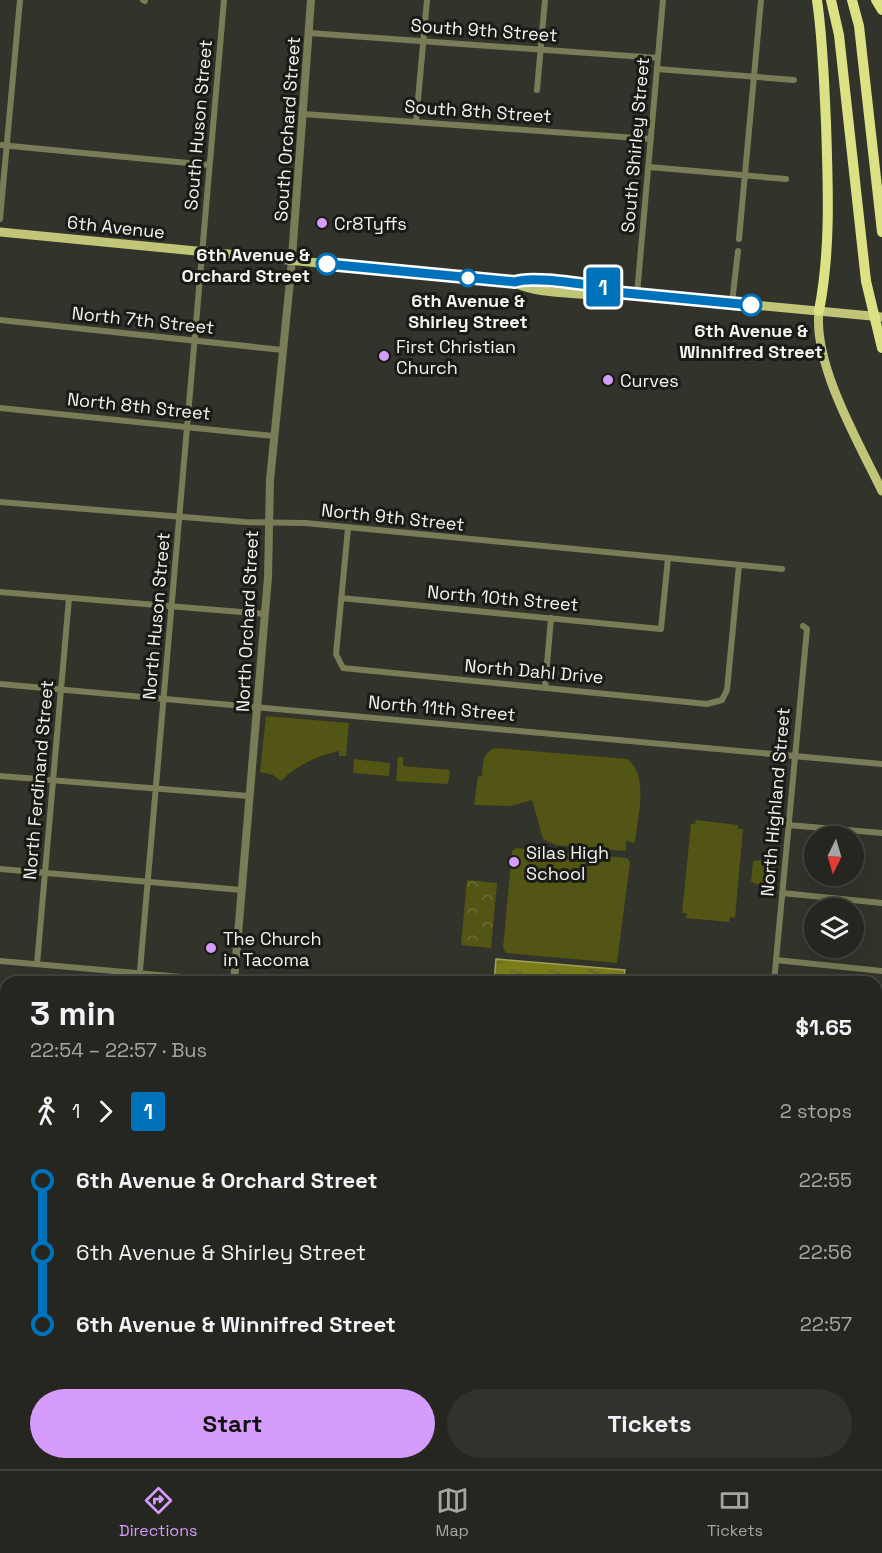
<!DOCTYPE html>
<html lang="en">
<head>
<meta charset="utf-8">
<style>
	:root { --surface:#262620; --page:#32322d; --text:#f1f3f6; --muted:#a4a5a5; --line:#42433e; --accent:#d59cfb }
	body { margin:0; font-family:"Space Grotesk",sans-serif; background:var(--page); color:var(--text); height:100vh; display:flex; flex-direction:column; font-size:22px; white-space:nowrap }
	* { box-sizing:border-box; margin:0 }
	p { font-size:20px; color:var(--muted) }
	.icon { flex:none; width:33px; height:33px; fill:none; stroke:currentColor; stroke-width:2; stroke-linecap:round; stroke-linejoin:round }
	.map { position:relative; flex:1; overflow:hidden }
	.panel { position:absolute; left:0px; top:976px; width:882px; height:494px; display:flex; flex-direction:column; background:var(--surface); border-radius:18px 18px 0 0; box-shadow:0 6px 24px #0002,0 0 0 2px var(--line) }
	.panel>* { flex:none }
	.badge { padding:0 12px; border-radius:4px; font-size:21px; line-height:39px }
	.needle { width:39px; rotate:185deg }
	.controls { position:absolute; left:804px; top:826px; display:grid; gap:12px }
	.controls a { display:grid; place-items:center; width:60px; height:60px; border-radius:50%; background:var(--surface); box-shadow:0 6px 24px #0002,0 0 0 2px var(--line); font-size:30px }
	.map>.badge { position:absolute; translate:-50% -50%; box-shadow:0 0 0 3px #fff }
	.legs { display:flex; align-items:center; gap:9px; height:66px; padding:0 30px; font-size:20px }
	.legs p { margin-inline-start:auto }
	.headline { display:flex; align-items:center; justify-content:space-between; height:102px; padding:0 30px }
	h1 { font-size:33px; font-weight:600; line-height:45px }
	.button { display:flex; gap:12px; margin-top:auto; padding:12px 30px }
	.button a { flex:1; height:69px; border-radius:36px; background:var(--accent); color:#111; font-size:24px; font-weight:600; line-height:69px; text-align:center }
	.button a+a { background:var(--page); color:var(--text) }
	ul { padding:0 30px; list-style:none }
	li { display:flex; align-items:center; gap:21px; height:72px; font-size:22px }
	li i { display:grid; place-items:center; width:9px; height:100%; margin:0 8px; background:currentColor }
	li i::after { content:''; width:15px; height:15px; margin:-8px; border:4px solid; border-radius:50%; background:var(--surface) }
	li p { margin-inline-start:auto }
	li:first-child i { background:linear-gradient(#0000 50%,currentColor 0) }
	li:last-child i { background:linear-gradient(currentColor 50%,#0000 0) }
	.tab-bar { display:flex; justify-content:space-around; align-items:center; height:84px; border-top:2px solid var(--line); background:var(--surface); font-size:16px; color:var(--muted) }
	.tab-bar a { display:grid; justify-items:center; gap:3px }
	.tab-bar .active { color:var(--accent) }
	.map>svg:first-child { display:block }
	.green { fill:#525514 }
	.park { fill:url(#park-crowns) }
	.water { fill:url(#water-ripples); stroke:#a0a259; stroke-width:1.5 }
	.lines { fill:none; stroke-linecap:round; stroke-linejoin:round }
	.minor { stroke:#797c57; stroke-width:6 }
	.tertiary { stroke:#797c57; stroke-width:8 }
	.secondary { stroke:#a1a56a; stroke-width:8 }
	.primary { stroke:#c0c578; stroke-width:9 }
	.motorway { stroke:#dce284; stroke-width:10 }
	.motorway-bridge { stroke:#dce284; stroke-width:10 }
	.line-1-casing { stroke:#fff; stroke-width:14 }
	.line-1 { stroke:#0072bc; stroke-width:9 }
	.poi-dot { fill:#d59cfb; stroke:#1a1a16; stroke-width:2 }
	.stop-1-dot { fill:#fff; stroke:#0072bc; stroke-width:3 }
	.labels { text-anchor:middle; dominant-baseline:central; stroke-width:6; stroke-linejoin:round; paint-order:stroke }
	.street-label { font-size:18px; fill:#f5f5f0; stroke:#1a1a16 }
	.poi-label { font-size:18px; fill:#f5f5f0; stroke:#1a1a16; text-anchor:start }
	.stop-label { font-size:18px; font-weight:bold; fill:#f5f5f0; stroke:#1a1a16 }
</style>
</head>
<body>
<div class="map">
<svg width="882" height="1469" viewBox="0 0 882 1469">
	<defs>
		<pattern id="park-crowns" width="20" height="18" patternUnits="userSpaceOnUse" patternTransform="scale(1.5)"><rect width="20" height="18" fill="#525514"/><path d="M2 6a3 3 0 1 1 6 0M12 15a3 3 0 1 1 6 0" fill="none" stroke="#6c6e36"/></pattern>
		<pattern id="water-ripples" width="26" height="14" patternUnits="userSpaceOnUse" patternTransform="scale(1.5)"><rect width="26" height="14" fill="#7b7e18"/><path d="M2 4q2-2 4 0t4 0M15 11q2-2 4 0t4 0" fill="none" stroke="#65672e"/></pattern>
	</defs>
	<rect width="100%" height="100%" fill="#32332a"/>
	<path class="green" d="M266 716 349 723 346 756H339V751C317 756 297 765 281 781L273 775 260 772Z
		M495 748 627 759C650 775 637 819 635 843L626 841V851L556 845 543 839 532 800 511 806 474 805 478 776H482C483 763 482 753 495 748Z
		M398 757H403V766L450 770 448 784 396 781Z
		M354 759 390 763 389 776 353 773Z
		M696 820 738 825V829H743L735 918 730 917 729 922 686 918 687 913H682L691 824H695Z
		M516 848 627 858 630 862 617 963 506 953 503 948 512 851Z
		M776 858 773 889 751 882 753 861Z"/>
	<path class="park" d="M467 880 497 883 491 948 461 945Z"/>
	<path class="water" d="M496 959 625 970 623 982H494Z"/>
	<g class="lines">
		<path class="minor" d="M143 0 145 1
			M309 33 658 58
			M657 69 794 80
			M537 90 545 0
			M303 114 651 139
			M416 122 427 0
			M0 145 209 165
			M649 167 786 179
			M0 219 20 0
			M739 239 761 0
			M637 294 663 0
			M732 303 738 251
			M0 320 283 350
			M0 408 274 436
			M0 502 245 522 305 523 782 569
			M348 528 336 654 343 668 707 704 722 700 727 690 739 565
			M0 592 265 614
			M341 598 661 629 668 558
			M0 684 882 764
			M545 687 551 618
			M0 776 249 796
			M788 825 882 833
			M0 869 242 890
			M782 893 882 903
			M776 960 882 971
			M0 961 239 982
			M37 964 69 598
			M139 982 224 0
			M774 982 807 629 803 626
			M876 1043H882
			M0 1052 6 1053
			M0 1146H6
			M0 1236H6
			M876 1315 882 1316
			M0 1326H6
			M0 1413 6 1338
			M98 1469V1464
			M372 1469V1464
			M551 1469 552 1464
			M639 1469V1464
			M729 1469 730 1464"/>
		<path class="tertiary" d="M234 982 268 577 270 480 291 271 311 0
			M193 1469V1464"/>
		<path class="secondary" d="M0 1412 6 1413
			M0 1424 6 1425
			M443 1464 493 1469
			M561 1464 621 1469"/>
		<path class="primary" d="M0 232 515 282 522 279 611 288 615 292 882 317
			M515 282C529 294 590 294 611 296L615 292
			M819 311C813 365 859 443 882 491"/>
		<path class="motorway" d="M817 0C823 41 824 82 826 123 828 186 831 249 819 311
			M831 0 839 35 866 281
			M852 0 859 26 882 232
			M876 0 882 10"/>
		<path class="motorway-bridge" d="M866 281 882 348"/>
	</g>
	<g class="lines">
		<defs>
			<path id="line-1" d="M327 264 515 282C533 275 590 286 611 288L615 292 751 305"/>
		</defs>
		<use href="#line-1" class="line-1-casing"/>
		<use href="#line-1" class="line-1"/>
	</g>
	<g class="poi-dot">
		<circle cx="322" cy="223" r="6"/>
		<circle cx="384" cy="356" r="6"/>
		<circle cx="608" cy="380" r="6"/>
		<circle cx="514" cy="862" r="6"/>
		<circle cx="211" cy="948" r="6"/>
	</g>
	<g class="stop-1-dot">
		<circle cx="327" cy="264" r="10"/>
		<circle cx="468" cy="278" r="8"/>
		<circle cx="751" cy="305" r="10"/>
	</g>
	<g class="labels">
		<g class="street-label">
			<text transform="translate(484 30) rotate(4)">South 9th Street</text>
			<text transform="translate(478 111) rotate(4)">South 8th Street</text>
			<text transform="translate(198 125) rotate(-85)">South Huson Street</text>
			<text transform="translate(287 129) rotate(-86)">South Orchard Street</text>
			<text transform="translate(635 145) rotate(-85)">South Shirley Street</text>
			<text transform="translate(116 227) rotate(6)">6th Avenue</text>
			<text transform="translate(143 320) rotate(6)">North 7th Street</text>
			<text transform="translate(139 406) rotate(6)">North 8th Street</text>
			<text transform="translate(393 517) rotate(6)">North 9th Street</text>
			<text transform="translate(503 598) rotate(5)">North 10th Street</text>
			<text transform="translate(156 616) rotate(-85)">North Huson Street</text>
			<text transform="translate(247 621) rotate(-87)">North Orchard Street</text>
			<text transform="translate(534 671) rotate(5)">North Dahl Drive</text>
			<text transform="translate(442 708) rotate(5)">North 11th Street</text>
			<text transform="translate(38 780) rotate(-85)">North Ferdinand Street</text>
			<text transform="translate(775 802) rotate(-85)">North Highland Street</text>
		</g>
		<g class="poi-label">
			<text x="334" y="223">Cr8Tyffs</text>
			<text x="396" y="346">First Christian<tspan x="396" dy="21">Church</tspan></text>
			<text x="620" y="380">Curves</text>
			<text x="526" y="852">Silas High<tspan x="526" dy="21">School</tspan></text>
			<text x="223" y="938">The Church<tspan x="223" dy="21">in Tacoma</tspan></text>
		</g>
		<g class="stop-label">
			<text x="310" y="254" text-anchor="end">6th Avenue &amp;<tspan x="310" dy="21">Orchard Street</tspan></text>
			<text x="468" y="300">6th Avenue &amp;<tspan x="468" dy="21">Shirley Street</tspan></text>
			<text x="751" y="330">6th Avenue &amp;<tspan x="751" dy="21">Winnifred Street</tspan></text>
		</g>
	</g>
</svg>
<div class="controls">
<a><svg class="needle" viewBox="-14 -14 28 28"><path d="M0-13l5 13h-10z" fill="#e53935"/><path d="M0 13l5-13h-10z" fill="#a4a5a5"/></svg></a>
<a><svg class="icon" aria-label="layers" viewBox="0 0 24 24"><path d="M12 4l9 5-9 5-9-5zM3 14l9 5 9-5"/></svg></a>
</div>
<b class="badge" style="left:603px;top:287px;background:#0072bc;color:#fff">1</b>
<section class="panel">
<div class="headline"><div><h1>3 min</h1><p>22:54 – 22:57 · Bus</p></div><b>$1.65</b></div>
<div class="legs"><svg class="icon" aria-label="walk" viewBox="0 0 24 24"><circle cx="13" cy="4" r="2"/><path d="M13 8l-2 6 4 7M11 14l-3 7M7 12l3-4h3l4 4"/></svg>1<svg class="icon" aria-label="forward" viewBox="0 0 24 24"><path d="M9 5l7 7-7 7"/></svg><b class="badge" style="background:#0072bc;color:#fff">1</b><p>2 stops</p></div>
<ul>
<li><i style="color:#0072bc"></i><b>6th Avenue &amp; Orchard Street</b><p>22:55</p></li>
<li><i style="color:#0072bc"></i><span>6th Avenue &amp; Shirley Street</span><p>22:56</p></li>
<li><i style="color:#0072bc"></i><b>6th Avenue &amp; Winnifred Street</b><p>22:57</p></li>
</ul>
<div class="button"><a>Start</a><a>Tickets</a></div>
</section>
</div>
<nav class="tab-bar">
<a class="active"><svg class="icon" aria-label="directions" viewBox="0 0 24 24"><path d="M12 3l9 9-9 9-9-9zM9 14v-3h6M13 9l2 2-2 2"/></svg>Directions</a>
<a><svg class="icon" aria-label="map" viewBox="0 0 24 24"><path d="M3 6l6-2 6 2 6-2v14l-6 2-6-2-6 2zM9 4v14M15 6v14"/></svg>Map</a>
<a><svg class="icon" aria-label="tickets" viewBox="0 0 24 24"><path d="M3 7h18v10H3zM15 7v10"/></svg>Tickets</a>
</nav>
</body>
</html>
